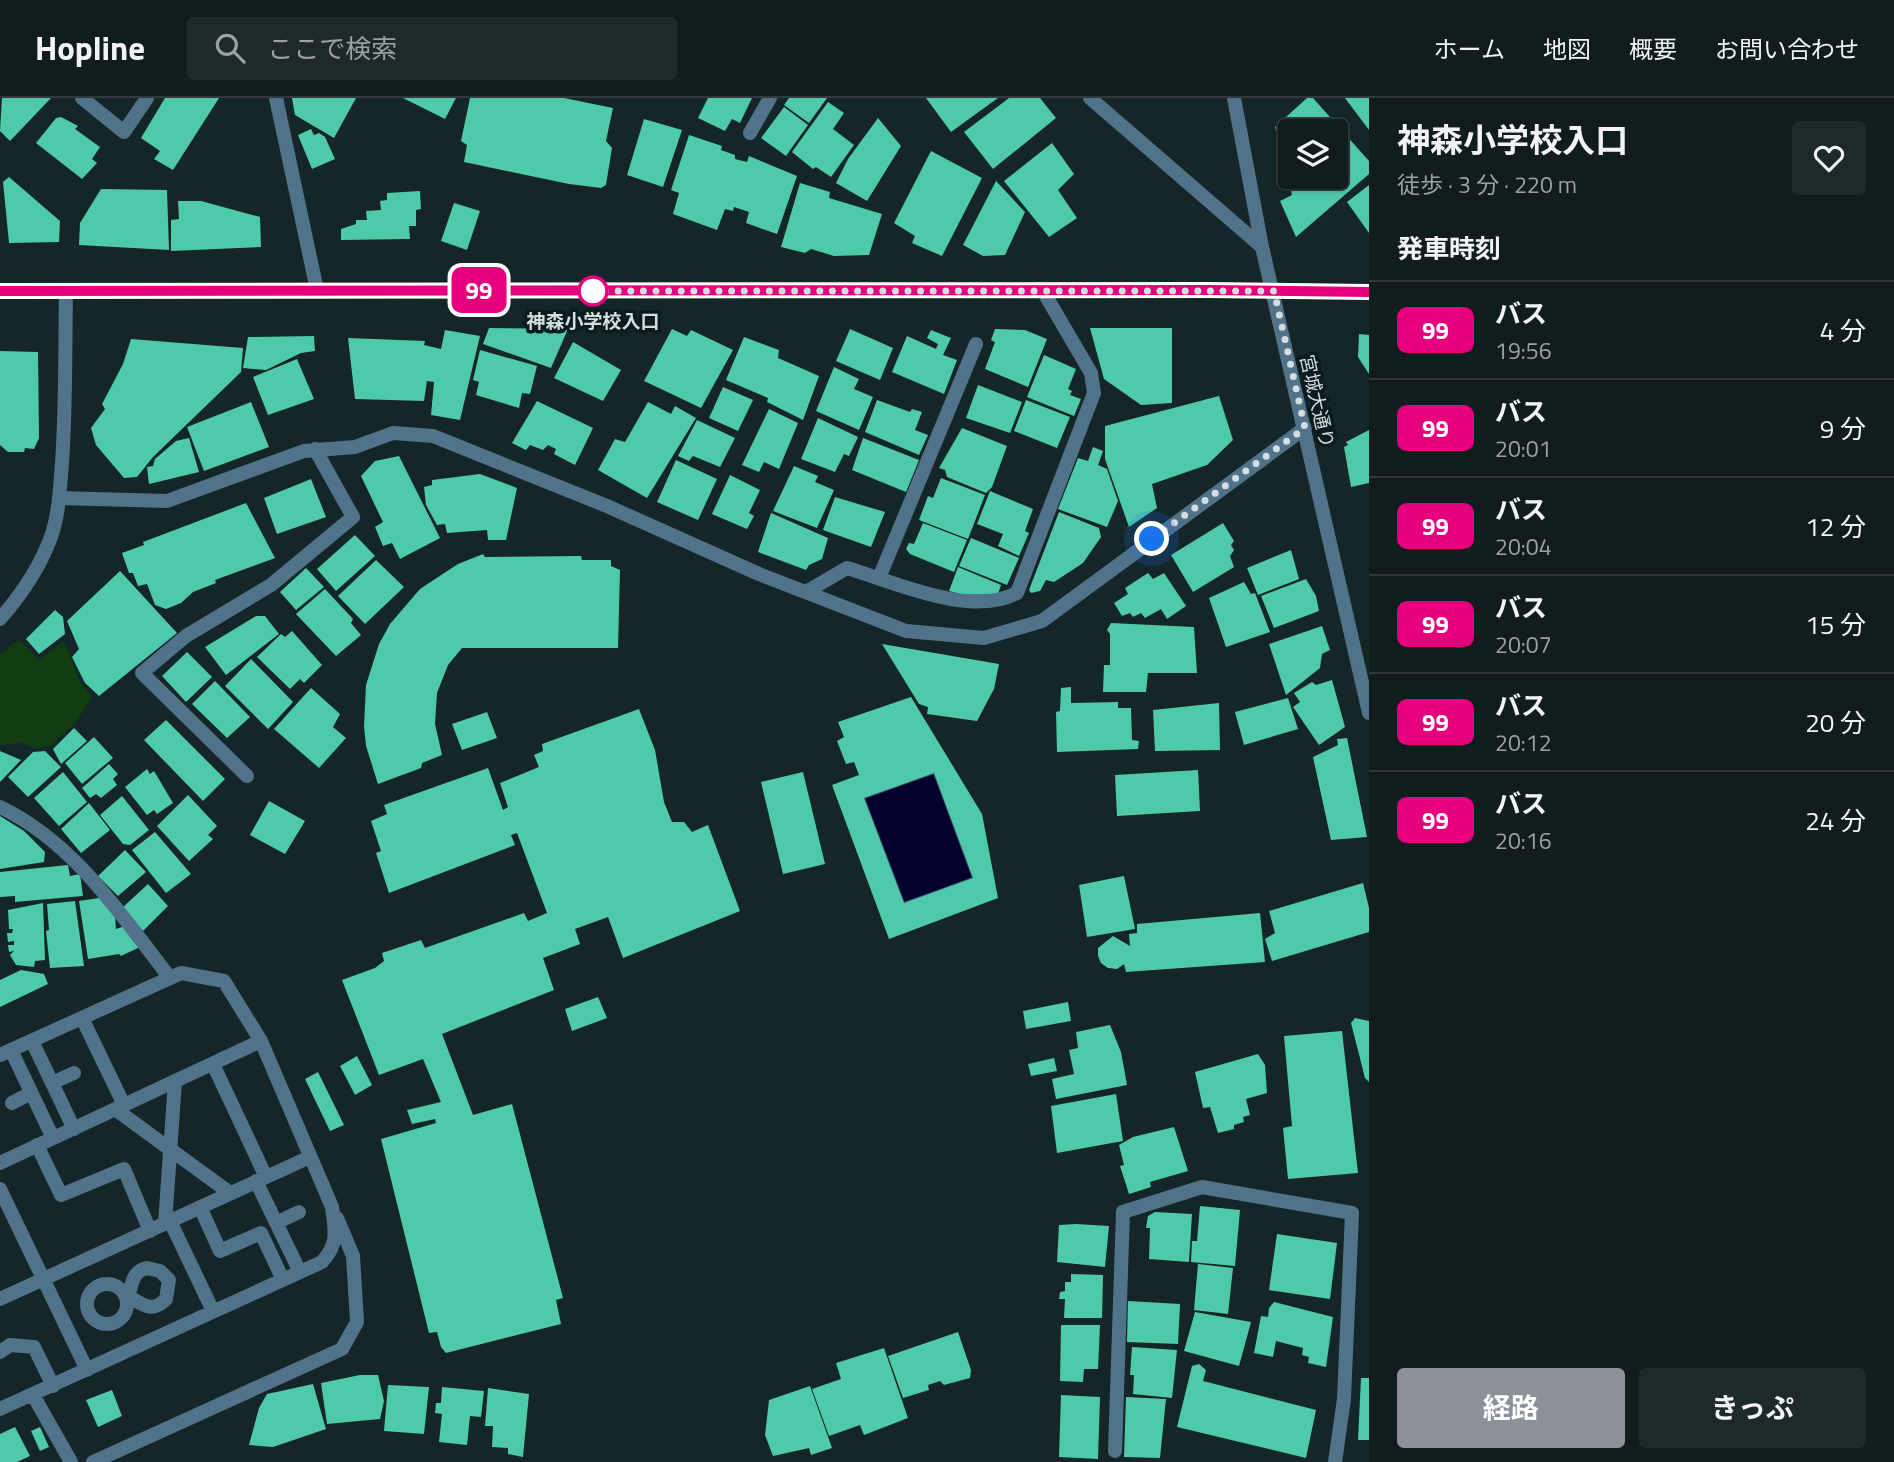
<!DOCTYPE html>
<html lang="ja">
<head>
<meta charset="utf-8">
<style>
	:root { --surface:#101c1e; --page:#1e292b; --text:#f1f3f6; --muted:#9ca1a4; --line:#303a3c; --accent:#8c9099 }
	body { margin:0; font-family:"Titillium Web","Noto Sans JP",sans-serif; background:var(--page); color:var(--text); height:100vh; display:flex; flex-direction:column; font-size:26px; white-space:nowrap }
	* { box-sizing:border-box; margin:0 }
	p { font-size:23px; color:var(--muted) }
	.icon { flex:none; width:38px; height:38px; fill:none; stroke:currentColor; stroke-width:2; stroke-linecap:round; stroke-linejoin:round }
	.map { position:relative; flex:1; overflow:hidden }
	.sheet { display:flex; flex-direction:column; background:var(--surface); width:525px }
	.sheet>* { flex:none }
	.badge { padding:0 14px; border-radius:10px; font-size:24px; line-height:46px }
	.buttons { position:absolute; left:1278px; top:21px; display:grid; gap:14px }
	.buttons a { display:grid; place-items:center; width:70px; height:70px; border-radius:7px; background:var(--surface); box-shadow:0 2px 5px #0004,0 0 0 2px var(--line); font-size:35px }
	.you { position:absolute; width:35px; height:35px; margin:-18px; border:5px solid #fff; border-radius:50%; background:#1a73e8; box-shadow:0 0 0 10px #1a73e833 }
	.map>.badge { position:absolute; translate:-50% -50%; box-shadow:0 0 0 4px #fff }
	h2 { padding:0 28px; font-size:26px; line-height:63px }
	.round { display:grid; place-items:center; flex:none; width:74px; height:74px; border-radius:7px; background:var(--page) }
	.overview { display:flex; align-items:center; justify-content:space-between; height:119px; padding:0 28px }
	h1 { font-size:33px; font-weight:700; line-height:52px }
	.action { display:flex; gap:14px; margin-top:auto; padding:14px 28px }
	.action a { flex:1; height:80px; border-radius:7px; background:var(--accent); color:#fff; font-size:28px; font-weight:700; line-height:80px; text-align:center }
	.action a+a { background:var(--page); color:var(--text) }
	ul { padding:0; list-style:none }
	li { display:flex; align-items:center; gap:21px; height:98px; padding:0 28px; border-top:2px solid var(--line) }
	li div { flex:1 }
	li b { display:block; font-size:26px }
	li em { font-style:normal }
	li .badge { min-width:77px; font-weight:700; text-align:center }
	header { display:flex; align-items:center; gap:42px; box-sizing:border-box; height:98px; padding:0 35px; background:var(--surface); border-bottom:2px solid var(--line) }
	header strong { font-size:33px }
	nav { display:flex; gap:38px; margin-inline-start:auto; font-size:24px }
	.search { width:490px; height:63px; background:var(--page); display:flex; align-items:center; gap:18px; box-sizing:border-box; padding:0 24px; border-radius:7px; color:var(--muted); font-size:26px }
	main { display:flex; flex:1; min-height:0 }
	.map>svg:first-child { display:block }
	.green { fill:#113d10 }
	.water { fill:#02002d; stroke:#414363; stroke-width:2 }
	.building { fill:#4fc9ac; fill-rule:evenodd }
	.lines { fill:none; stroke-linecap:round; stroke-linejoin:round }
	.service { stroke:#517389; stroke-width:14 }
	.minor { stroke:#517389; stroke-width:14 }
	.tertiary { stroke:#517389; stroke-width:14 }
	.line-casing { stroke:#fff; stroke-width:16 }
	.line { stroke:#e6007e; stroke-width:10 }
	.walk { stroke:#d4dee0; stroke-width:7; stroke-dasharray:0 12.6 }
	.stop-dot { fill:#fff; stroke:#e6007e; stroke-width:3.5 }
	.labels { text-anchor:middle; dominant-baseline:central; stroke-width:7; stroke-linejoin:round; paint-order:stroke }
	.stop-label { font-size:19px; font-weight:bold; fill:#d4dee0; stroke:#0b1c1f }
	.street-label { font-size:19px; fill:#d4dee0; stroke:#0b1c1f }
</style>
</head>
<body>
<header>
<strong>Hopline</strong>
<div class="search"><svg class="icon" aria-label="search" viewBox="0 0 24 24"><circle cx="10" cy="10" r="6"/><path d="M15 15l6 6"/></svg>ここで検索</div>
<nav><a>ホーム</a><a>地図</a><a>概要</a><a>お問い合わせ</a></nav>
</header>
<main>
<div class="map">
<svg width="1369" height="1364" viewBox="0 0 1369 1364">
	<rect width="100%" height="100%" fill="#152628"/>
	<path class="green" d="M19 542 39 562 64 543 80 584 92 598 76 624 51 647 38 651 20 645 0 647V556Z"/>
	<path class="water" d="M934 675 973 780 904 805 864 700Z"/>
	<path class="building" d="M2 0H51L10 43 0 33Z
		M165 0H219L173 72 154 61 160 53 141 40Z
		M292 0H356L334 40 295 17Z
		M403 0H456L445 21Z
		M470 0H564L613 10 606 43 612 50 606 87 601 90 569 86 464 64 467 47 461 43Z
		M708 0H752L740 25 732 21 725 33 698 20Z
		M789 0H827L809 25 784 7Z
		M926 0H998L951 34Z
		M1009 0H1040L1056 20 993 71 964 34Z
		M1307 0H1313L1369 63V76L1296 139 1280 103 1292 97 1275 29ZM1290 33H1335V79H1290Z
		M1345 0H1369V32Z
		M828 4 844 15 833 31 854 47 831 79 816 69 813 71 792 54Z
		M784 9 808 27 786 58 761 40Z
		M61 19 78 28 75 31 100 49 92 61 97 65 82 81 36 45 56 20Z
		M878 20 901 48 867 103 836 85 848 61Z
		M644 21 682 32 663 89 627 77Z
		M311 31 314 37 319 35 325 39 335 61 312 71 298 37Z
		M689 37 722 48 721 52 735 57V61L747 64 749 58 797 78 777 136 746 125 749 114 734 109 733 113 725 111 717 132 673 116 679 95 671 92Z
		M1052 45 1074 76 1058 92 1077 120 1049 139 1004 83Z
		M931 53 982 80 942 158 912 145 915 138 894 125Z
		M9 79 60 123 59 144 9 145 3 84Z
		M996 83 1025 114 1005 157 983 158 963 147Z
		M800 85 830 94 829 100 882 116 869 157 834 158 811 151 805 155 781 149Z
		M1369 87V135L1347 104Z
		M101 91 167 92 169 152 79 147 80 125Z
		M420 93 421 111 416 112V128H409L410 141 341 142V131L356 126V122H367L366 113 381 112 380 103 387 102V95Z
		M178 103H201L260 119 261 149 171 153V122L179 121Z
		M454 105 480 113 467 152 441 143Z
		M489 230 568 231 551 270 483 246Z
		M1090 230H1172V305L1141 307 1104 281Z
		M672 231 687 238 691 232 733 252 701 310 644 283Z
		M850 231 893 250 880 282 836 263Z
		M995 231 1025 232 1047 241 1028 289 985 271 995 244 991 242Z
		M445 232 480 238 460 322 431 317 434 284 427 283 424 303 355 301 348 240 425 243 424 247 441 251Z
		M931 232 951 240 943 257 957 262 944 296 892 274 907 238 936 251 938 246 927 240Z
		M1359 236 1369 237V276L1358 259Z
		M314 238 315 253 301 255 266 272 243 270 248 239Z
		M744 239 779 252 778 260 819 278 803 322 767 304 768 300 726 282Z
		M131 241 243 250 241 274 153 359 137 379 124 380 96 347 91 330 105 311 102 306 123 266Z
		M573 244 621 272 603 303 554 280Z
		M480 252 537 268 530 296 522 295 519 310 476 297 479 284 473 282Z
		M0 253 38 254 39 340 34 351 25 350 24 354H8L0 347Z
		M1044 257 1076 271 1068 291 1072 293 1070 297 1081 301 1074 318 1027 299Z
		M297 261 314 301 268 317 253 279Z
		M834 269 859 281 854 291 873 299 859 332 816 313Z
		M978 287 1022 304 1010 335 966 320Z
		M723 289 753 302 738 333 709 320Z
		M1219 298 1233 342 1207 367 1152 386 1157 410 1129 429 1105 361V328Z
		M877 302 910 314 912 311 922 314 915 332 928 337 919 357 865 334Z
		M1026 302 1070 319 1057 350 1014 333Z
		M537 303 593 330 575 367 554 356 556 351 548 347 543 352 530 347 526 352 512 345Z
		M251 304 269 349 204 373 187 329Z
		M648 304 671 316 675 308 696 320 647 400 598 372 615 341 625 344Z
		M769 311 798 325 779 371 764 364 759 374 742 367Z
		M818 320 858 339 849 358 844 356 835 374 801 361Z
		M697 322 735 340 720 369 693 358 689 363 678 358Z
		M962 330 1007 348 992 389 986 395 947 379 945 372 939 370Z
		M1369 332V385L1351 389 1344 349 1348 347 1346 344Z
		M189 340 199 374 149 386 147 369 153 368 155 361 176 343Z
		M863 340 919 362 906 394 852 372Z
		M1093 349 1103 353 1098 367 1107 371 1118 403 1107 429 1058 411 1078 360 1088 363Z
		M399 358 440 440 400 461 392 445 383 448 375 429 383 424 361 378 375 363Z
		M676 362 717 381 698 422 657 404Z
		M794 368 818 378 815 384 834 392 817 430 773 413Z
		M480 376 517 390 506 442H488L487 432 447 435 445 426 437 427 426 407 424 389 432 387V382Z
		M730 377 760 392 749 415 754 418 747 431 712 416Z
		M941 380 985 397 968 441 919 422 928 398 933 400Z
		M311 381 326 419 277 436 264 400Z
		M990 393 1033 411 1025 433 1029 435 1019 458 998 448 1003 436 977 426Z
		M835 399 885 414 871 449 823 432Z
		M246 405 275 460 215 482 216 485 193 494 181 505 166 511 155 507 147 486 138 488 133 475H129L122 455 144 447 143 444Z
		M1059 414 1099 430 1101 439 1083 465 1054 484 1046 482 1040 493 1031 495 1029 492Z
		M771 415 828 440 822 461 809 467 806 472 758 454Z
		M923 425 967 442 954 474 910 456 906 451 909 445 914 446Z
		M1223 425 1234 443 1231 447 1234 452 1230 458 1234 469 1193 494 1171 457Z
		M355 437 375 458 336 493 317 471Z
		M971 440 1019 460 1007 487 959 468Z
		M1291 452 1299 481 1258 497 1247 470Z
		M483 456 485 459 581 458 582 462H611V468L620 472 618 550H462L448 567 437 595 435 626 442 657 422 665 421 670 378 686 366 648 364 628 366 587 379 546 390 526 420 491 458 466Z
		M376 462 404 489 365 526 338 498Z
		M958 469 1001 487 998 496 964 497 949 493Z
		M306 470 324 489 296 512 280 494Z
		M120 473 177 535 99 598 85 585 72 559 79 551 67 523Z
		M1148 475 1153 481 1164 475 1186 508 1167 521 1161 511 1145 520 1141 515 1133 519 1130 515 1122 518 1114 505 1128 496 1125 490Z
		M1306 481 1316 498 1319 513 1274 530 1261 498Z
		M1244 484 1251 496 1255 495 1270 534 1226 549 1209 500Z
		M325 491 353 521 351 525 361 537 336 558 296 516Z
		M55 512 63 519 65 536 39 556 26 541Z
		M256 518H265L279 536 226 577 205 549Z
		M1111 525 1194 529 1197 575H1148L1146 594H1103L1104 567H1110V536L1107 532Z
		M1322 528 1330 552 1322 556 1320 570 1286 597 1269 546Z
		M292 533 322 567 304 585 300 581 290 591 257 559 281 536 285 539Z
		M882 546 999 566 994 591 977 623 927 616 928 609 919 606Z
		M187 554 212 579 186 604 162 578Z
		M251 561 293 604 268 631 225 588Z
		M1332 582 1345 629 1319 647 1293 609 1300 604 1294 595 1312 584 1316 587Z
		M215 583 250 619 227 640 192 606Z
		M1071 589V605L1118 604V610H1131L1132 642 1139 643 1138 651 1057 654 1056 614 1060 613 1061 590Z
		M311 590 340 616 333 629 346 640 319 670 274 631Z
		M911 599 982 716 998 800 889 841 832 687 859 677 854 664 846 666 837 643 844 639 838 624ZM934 675 973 780 904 805 864 700Z
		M1288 600 1298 631 1244 647 1235 614Z
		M1219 605 1220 652 1155 653 1153 612Z
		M639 611 655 652 664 704 672 724H684L692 734 708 727 740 813 623 860 608 819 575 831 580 846 543 860 554 892 442 936 473 1017 512 1006 563 1200 556 1202 561 1226 446 1255 441 1249 437 1234 429 1235 381 1041 436 1025 435 1021 412 1026 407 1012 441 1004 423 961 379 977 342 882 375 870 384 863 382 855 421 842 425 850 524 815 528 823 547 815 517 735 511 737 515 747 389 795 376 755 381 753 371 723 387 716 384 707 488 670 503 712 508 709 500 685 539 669 534 657 543 653 542 646Z
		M487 614 497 640 462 652 452 626Z
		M166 622 225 681 203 703 144 642Z
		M74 630 87 643 61 666 53 651Z
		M94 639 113 660 82 686 65 665Z
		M1347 640 1367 739 1331 742 1313 659 1338 647 1337 641Z
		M0 653 21 662 0 684Z
		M45 653 61 669 28 699 8 679 33 654Z
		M109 666 118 676 113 681 117 687 101 700 96 696 90 700 82 690Z
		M147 671 150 676 154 673 173 705 157 716 154 712 147 717 125 689Z
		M1198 672 1200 713 1117 718 1115 677Z
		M63 674 87 704 59 728 34 700Z
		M803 674 825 766 783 776 761 684Z
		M188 697 217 728 208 737 213 741 189 763 157 728Z
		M122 698 149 732 130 747 123 746 100 717Z
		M269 703 305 723 285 756 250 737Z
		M89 705 110 732 81 755 61 731Z
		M0 718 24 733 45 754 44 764 0 771Z
		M155 734 191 776 166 795 132 752Z
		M125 752 146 774 118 798 98 778Z
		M68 767 70 778 80 776 83 798 15 804V798L0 799V774Z
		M1124 778 1135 831 1087 839 1079 787Z
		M1363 785 1369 810V834L1272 863 1265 841 1275 835 1269 813Z
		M148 786 168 808 143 833 122 810Z
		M99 800 115 818 116 831 125 828 139 846 138 850 121 858 119 856 88 861 79 803Z
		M75 803 84 868 50 870 46 833 49 832 47 806Z
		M43 805 45 862 35 863 34 869 16 867 10 857 14 853 9 854 8 847H14V843L8 844 7 835H12L13 831H9L8 812Z
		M1260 815 1265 864 1126 874 1124 866 1117 871 1108 870 1101 865 1098 858V850L1113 838 1130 848 1129 836 1137 835V826Z
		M21 872 44 876 48 886 0 909V882Z
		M598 899 607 920 572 933 565 911Z
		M1068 904 1071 923 1026 931 1023 913Z
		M1355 920 1369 923V984L1365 980 1351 925Z
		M1110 927 1121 954 1127 987 1056 1001 1052 981 1074 976 1069 952 1078 950 1076 934Z
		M1342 933 1358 1075 1288 1081 1283 1030 1292 1028 1284 938Z
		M1258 956 1265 967 1267 995 1246 1001 1250 1017 1243 1019 1244 1024 1234 1027V1031L1218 1035 1210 1009 1203 1010 1195 974Z
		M357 958 372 987 355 997 340 968Z
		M1054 960 1057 973 1031 978 1028 966Z
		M318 974 344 1027 330 1033 305 981Z
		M1116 996 1123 1043 1057 1055 1051 1008Z
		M1174 1029 1188 1073 1150 1084 1151 1089 1129 1096 1120 1068 1124 1067 1119 1047 1133 1039Z
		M1200 1108 1240 1112 1235 1168 1191 1164 1192 1143H1197Z
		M1155 1114 1192 1116 1189 1164 1149 1161 1150 1130H1146L1148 1118Z
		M1076 1126 1109 1128 1105 1169 1057 1164 1059 1127Z
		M1277 1136 1337 1145 1330 1201 1269 1192Z
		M1198 1166 1233 1170 1228 1216 1194 1212Z
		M1071 1176 1103 1177 1102 1220H1064L1065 1201H1059L1060 1194 1065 1193V1184H1071Z
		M1128 1203 1180 1206 1178 1246 1127 1244Z
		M1274 1204 1333 1219 1326 1269 1308 1265 1309 1259 1302 1257 1303 1250 1276 1243 1273 1259 1254 1255 1261 1218 1268 1219 1269 1210Z
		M1195 1214 1251 1224 1239 1268 1184 1253Z
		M1061 1227H1100L1098 1271H1084L1083 1284 1060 1283Z
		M958 1234 971 1272 970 1280 944 1287 940 1283 928 1287 929 1292 903 1300 888 1258Z
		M1132 1249 1177 1252 1172 1300 1133 1296 1134 1277H1130Z
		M884 1250 908 1320 864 1337 860 1327 829 1338 812 1291 841 1281 836 1265Z
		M1199 1266 1206 1272 1203 1283 1316 1312 1306 1360 1177 1329 1192 1268Z
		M360 1277H378L384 1303 380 1321 327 1326 321 1285Z
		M1361 1280H1369V1342H1358Z
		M313 1286 326 1331 273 1349 249 1347 259 1310 267 1296Z
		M388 1287 429 1289 424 1336 384 1333Z
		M810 1288 832 1350 811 1357 809 1350 773 1358 765 1337 769 1302Z
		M442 1289 484 1293 481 1319 470 1318 467 1347 439 1344 442 1316 435 1315 436 1305H441Z
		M488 1290 529 1296 523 1359 508 1356V1350L492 1349 493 1328H485Z
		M112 1292 122 1318 98 1329 86 1302Z
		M1061 1297 1100 1299 1098 1361 1059 1359Z
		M1126 1299 1166 1301 1160 1360 1124 1359Z
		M15 1329 30 1358 17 1364H0V1336Z
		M40 1329 49 1349 40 1353 31 1333Z"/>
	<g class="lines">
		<path class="service" d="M82 920 124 1007
			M32 943 74 1031
			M11 952 53 1040
			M0 957 181 875 224 883 261 943 332 1109C335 1133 339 1145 322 1164L0 1311
			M213 966 266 1079
			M52 985 74 975
			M12 1005 31 995
			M115 1011 230 1095
			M37 1047 61 1097 124 1071 150 1133
			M0 1065 261 943
			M256 1083 300 1174
			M0 1091 87 1272
			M200 1109 220 1153 261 1135 283 1182
			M170 1123 213 1213
			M276 1125 299 1114
			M165 1126 175 983
			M147 1170 160 1173 169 1182 166 1201C152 1216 142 1206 128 1198 133 1186 131 1174 147 1170Z
			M87 1206a20 20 0 1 1 40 0a20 20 0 1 1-40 0Z
			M0 1201 310 1059
			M0 1254 10 1247 34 1249 53 1288
			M33 1297 71 1364
			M93 1364 342 1251 357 1224 353 1158 337 1120"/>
		<path class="minor" d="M82 0 124 34 147 0
			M276 0 317 192
			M1090 0 1262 149
			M750 35 770 0
			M59 400 167 403 304 353 355 349 393 335 433 338 607 408 759 476 906 533 984 540 1042 523 1305 330
			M879 480 976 246
			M806 494 847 470C894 484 971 520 1017 495L1094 295 1091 275 1043 193
			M247 678 142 575 186 538 271 487 353 419 315 351
			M0 709C74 744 121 817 170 880
			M1115 1353 1123 1114 1202 1089 1352 1115 1344 1301 1335 1364"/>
		<path class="tertiary" d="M1234 0 1262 149 1369 615
			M0 193 1208 192 1369 194
			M0 521C21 497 40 469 51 439 59 416 60 390 62 365 66 308 65 251 66 194"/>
	</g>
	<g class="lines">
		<defs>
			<path id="line" d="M0 193 1208 192 1369 194"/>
		</defs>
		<use href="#line" class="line-casing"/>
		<use href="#line" class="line"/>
		<path class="walk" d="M593 193H1274L1305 330 1152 441"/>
	</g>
	<circle class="stop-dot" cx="593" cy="193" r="14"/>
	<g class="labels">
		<g class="stop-label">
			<text x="593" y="222">神森小学校入口</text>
		</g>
		<g class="street-label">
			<text transform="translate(1318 303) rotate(77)">宮城大通り</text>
		</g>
	</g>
</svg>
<div class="buttons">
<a><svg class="icon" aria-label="layers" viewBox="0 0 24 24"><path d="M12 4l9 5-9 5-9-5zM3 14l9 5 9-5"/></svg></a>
</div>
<div class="you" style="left:1152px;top:441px"></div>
<b class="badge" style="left:479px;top:192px;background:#e6007e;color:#fff">99</b>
</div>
<section class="sheet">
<div class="overview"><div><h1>神森小学校入口</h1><p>徒歩 · 3 分 · 220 m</p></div><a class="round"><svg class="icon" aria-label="heart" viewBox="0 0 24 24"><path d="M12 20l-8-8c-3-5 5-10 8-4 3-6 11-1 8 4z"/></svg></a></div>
<h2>発車時刻</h2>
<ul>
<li><span class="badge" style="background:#e6007e;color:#fff">99</span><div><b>バス</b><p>19:56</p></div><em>4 分</em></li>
<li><span class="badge" style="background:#e6007e;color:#fff">99</span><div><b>バス</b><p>20:01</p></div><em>9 分</em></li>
<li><span class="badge" style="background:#e6007e;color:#fff">99</span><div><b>バス</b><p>20:04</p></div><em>12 分</em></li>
<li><span class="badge" style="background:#e6007e;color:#fff">99</span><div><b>バス</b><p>20:07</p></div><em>15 分</em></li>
<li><span class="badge" style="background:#e6007e;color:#fff">99</span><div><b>バス</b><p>20:12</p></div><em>20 分</em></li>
<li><span class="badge" style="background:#e6007e;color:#fff">99</span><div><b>バス</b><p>20:16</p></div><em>24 分</em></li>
</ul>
<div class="action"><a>経路</a><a>きっぷ</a></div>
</section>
</main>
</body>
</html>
